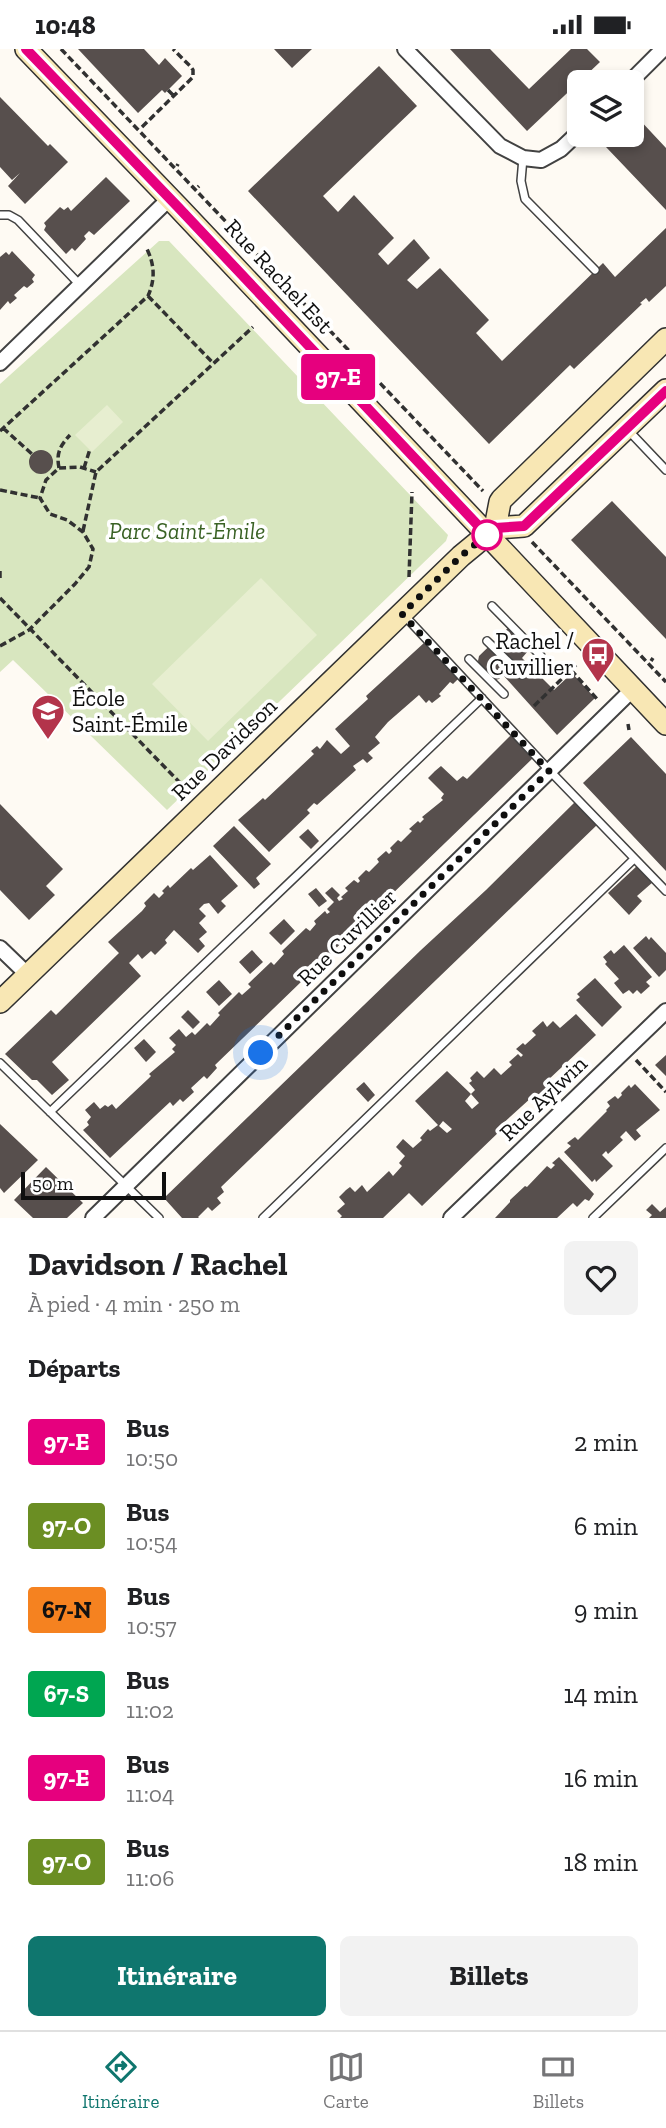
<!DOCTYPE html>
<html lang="fr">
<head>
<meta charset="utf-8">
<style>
	:root { --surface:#fff; --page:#f2f2f2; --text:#202124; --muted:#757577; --line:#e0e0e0; --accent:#0f766e }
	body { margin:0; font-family:"Zilla Slab",serif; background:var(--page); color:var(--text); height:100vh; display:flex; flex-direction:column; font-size:26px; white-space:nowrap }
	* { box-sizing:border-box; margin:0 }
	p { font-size:23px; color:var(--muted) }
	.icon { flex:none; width:38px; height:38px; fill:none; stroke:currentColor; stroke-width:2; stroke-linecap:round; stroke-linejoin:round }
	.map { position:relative; height:1169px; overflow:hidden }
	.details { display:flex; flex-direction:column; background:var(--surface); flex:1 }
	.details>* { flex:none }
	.badge { padding:0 14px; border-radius:5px; font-size:24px; line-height:46px }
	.tools { position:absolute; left:567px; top:21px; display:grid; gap:14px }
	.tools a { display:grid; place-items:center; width:77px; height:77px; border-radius:10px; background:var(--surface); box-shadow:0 4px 10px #0003; font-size:35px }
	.scale { position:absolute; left:21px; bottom:18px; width:145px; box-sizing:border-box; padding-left:7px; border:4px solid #0f0f0f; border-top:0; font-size:19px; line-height:24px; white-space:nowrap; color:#0f0f0f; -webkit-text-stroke:5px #fff; paint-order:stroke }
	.you { position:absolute; width:35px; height:35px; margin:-18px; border:5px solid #fff; border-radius:50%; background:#1a73e8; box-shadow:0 0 0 10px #1a73e833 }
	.map>.badge { position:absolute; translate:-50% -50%; box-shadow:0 0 0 4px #fff }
	h2 { padding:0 28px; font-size:26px; line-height:63px }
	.round { display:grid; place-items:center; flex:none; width:74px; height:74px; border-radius:10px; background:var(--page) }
	.summary { display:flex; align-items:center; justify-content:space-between; height:119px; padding:0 28px }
	h1 { font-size:33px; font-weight:800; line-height:52px }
	.button { display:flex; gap:14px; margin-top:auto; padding:14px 28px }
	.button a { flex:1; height:80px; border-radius:10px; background:var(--accent); color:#fff; font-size:28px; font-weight:800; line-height:80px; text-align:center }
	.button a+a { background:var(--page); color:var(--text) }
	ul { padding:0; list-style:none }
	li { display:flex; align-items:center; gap:21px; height:84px; padding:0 28px }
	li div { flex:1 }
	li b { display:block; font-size:26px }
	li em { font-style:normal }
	li .badge { min-width:77px; font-weight:700; text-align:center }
	.status { display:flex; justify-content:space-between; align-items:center; height:49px; padding:0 35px; background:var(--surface); direction:ltr }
	.status svg { height:19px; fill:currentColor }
	.tab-bar { display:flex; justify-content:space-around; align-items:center; height:98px; border-top:2px solid var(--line); background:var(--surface); font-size:19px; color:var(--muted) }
	.tab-bar a { display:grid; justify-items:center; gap:4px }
	.tab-bar .selected { color:var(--accent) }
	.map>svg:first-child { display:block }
	.green { fill:#d8e6bf }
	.pitch { fill:#e7eed0 }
	.building { fill:#574f4d; fill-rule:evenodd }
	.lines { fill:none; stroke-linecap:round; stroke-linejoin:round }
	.lane-casing { stroke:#424242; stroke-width:10 }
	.street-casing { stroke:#424242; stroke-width:18 }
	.secondary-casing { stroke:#313131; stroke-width:24 }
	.path { stroke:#313131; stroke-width:3.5; stroke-dasharray:7 3.5; stroke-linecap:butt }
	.lane { stroke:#fff; stroke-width:7 }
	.street { stroke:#fff; stroke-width:14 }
	.secondary { stroke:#f8e7b4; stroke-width:21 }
	.line-casing { stroke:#fff; stroke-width:16 }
	.line { stroke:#e6007e; stroke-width:10 }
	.walk { stroke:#0f0f0f; stroke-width:7; stroke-dasharray:0 12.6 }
	.stop-dot { fill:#fff; stroke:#e6007e; stroke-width:3.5 }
	.labels { text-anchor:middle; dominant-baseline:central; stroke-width:7; stroke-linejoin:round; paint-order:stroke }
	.street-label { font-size:23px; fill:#0f0f0f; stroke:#fff }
	.park-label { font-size:23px; font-style:italic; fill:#3a6225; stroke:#fff }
	.poi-label { font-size:23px; fill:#0f0f0f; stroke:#fff; text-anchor:end }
</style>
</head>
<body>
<div class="status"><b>10:48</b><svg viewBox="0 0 49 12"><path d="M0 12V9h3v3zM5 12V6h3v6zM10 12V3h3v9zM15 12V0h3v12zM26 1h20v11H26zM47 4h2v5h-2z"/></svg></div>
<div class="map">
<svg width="666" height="1169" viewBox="0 0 666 1169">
	<rect width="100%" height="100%" fill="#fefaf3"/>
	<path class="green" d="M159 192H169L448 486 446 492 167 761 13 611 0 623V335Z"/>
	<path class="pitch" d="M107 356 123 373 92 403 75 386Z
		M261 529 317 586 208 692 152 635Z"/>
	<path class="building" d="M78 0H144L159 16 165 9 182 27 165 44 162 41 138 64Z
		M274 0H312L292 19Z
		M450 0H490L529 40 571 0H587L600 13 527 82Z
		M379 17 417 57 323 147 338 163 354 146 394 189 378 205 388 216 414 190 430 209 407 231 417 240 440 219 489 271 476 284 502 312 603 214 615 228 666 179V237L649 253 646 249 640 254 642 255 574 320 570 316 489 395 248 142Z
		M0 48 48 97 50 95 68 113 25 155 8 137 20 124 12 131 0 118Z
		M637 68 666 99V161L606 98 618 86H632V73Z
		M106 128 130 152 94 186 89 182 84 187 86 190 75 202 72 199 66 205 44 181 46 177 44 174 60 158 64 161 68 158 71 162Z
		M12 202 35 226 32 230 34 233 27 239 24 237 14 246 17 249 10 255 8 252 0 261V208L6 203 9 206Z
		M29 413a12 12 0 1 1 24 0a12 12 0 1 1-24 0Z
		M612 452 666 508V590L571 491Z
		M513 578 520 580 530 592 528 602 522 609 554 641 572 624 595 649 557 686 503 626 499 630 495 631 480 617 478 612 479 607 508 579Z
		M425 593 459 629 453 635 450 633 439 645 441 647 432 654 429 651 426 654 419 646 388 673 375 688 380 694 368 704 373 709 367 714 363 710 353 717 356 721 317 756 314 754 307 761 310 764 269 803 238 771 263 749 265 751 314 705 311 702 317 697 320 700 327 691 341 705 350 697 335 680 368 650 366 647Z
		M511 686 533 709 215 1016 217 1019 207 1030 204 1027 191 1039 194 1043 183 1053 180 1050 173 1057 170 1053 110 1109 83 1081 89 1076 87 1073 91 1068 85 1061 94 1053 100 1060 105 1056 108 1058 112 1055 116 1060 148 1030 151 1027 149 1025 175 1003 172 1000 176 996 169 989 179 980 186 988 192 983 195 986 207 974 210 977 220 966 218 964 239 943 242 946 251 938 248 935 271 913 274 916 284 905 282 902 306 879 310 882 316 875 314 872 325 862 327 865 330 863 327 860 334 853 325 844 332 838 340 846 337 849 339 852 343 850 341 848 348 842 345 839 354 831 358 834 360 832 358 829 366 821 369 823 379 813 377 810 386 802 389 805 392 802 390 799 398 791 401 793 412 782 409 780 418 772 420 774 424 770 422 768 443 751 441 749 444 745 428 729 435 722 441 717 457 732 463 727 467 730Z
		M631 688 666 725V822L583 734Z
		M575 753 598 775 221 1138 224 1143 217 1149 221 1154 212 1162 208 1158 198 1168 199 1169H182L164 1149 421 901 486 841Z
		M0 755 63 820 46 837 55 846 29 871 0 841Z
		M234 777 271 815 256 829 260 835 254 840 213 797Z
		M308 780 319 792 311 800 299 788Z
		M210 806 238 837 221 852 226 857 218 865 209 854 204 855 199 860 206 867 199 874 207 883 199 890 205 897 198 904 174 881 165 891 167 894 155 906 151 902 142 910 138 905 129 914 141 927 52 1013 69 1031 52 1046 37 1031H32L5 1005 51 961 56 966 119 904 108 893 142 862 146 857 144 854 154 844 159 849 164 844 162 842 168 836 170 839 191 819 193 821Z
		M638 816 653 833 637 847 642 852 629 866 608 844Z
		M316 839 327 852 319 858 308 845Z
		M284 870 295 882 281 896 269 884Z
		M646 887 649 891 651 888 666 904V921L659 928 633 899Z
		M624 896 652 928 646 933 650 937 641 945 637 941 633 945 629 941 623 945 614 934 619 930 605 915 607 913 603 908 611 901 614 905Z
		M252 901 263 913 250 925 239 913Z
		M595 929 622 958 602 978 576 951 580 948 577 945Z
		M219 931 232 945 219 957 206 943Z
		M188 961 200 973 193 980 181 968Z
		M576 965 596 986 547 1032 550 1035 534 1050 532 1048 500 1077 502 1080 422 1157 409 1144 383 1169H340L342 1167 337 1162 345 1155 339 1148 346 1141 350 1138 355 1143 362 1136 367 1143 389 1122 393 1127 402 1117 399 1114 405 1107 396 1098 403 1090 413 1099 422 1091 420 1089 428 1080 430 1082 438 1076 415 1052 447 1022 471 1045 465 1052 472 1060 479 1054 471 1045 475 1041 469 1034 472 1032 470 1029 477 1022 484 1029 494 1019 501 1026 512 1016 509 1013 518 1005 521 1008 523 1006 516 1000 523 994 525 996 536 986 532 982 543 972 547 978 553 972 560 979ZM443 1072 452 1080 447 1084 439 1077Z
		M144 990 156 1003 146 1013 134 999Z
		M666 1006V1027L655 1016Z
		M364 1033 375 1046 368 1053 356 1040Z
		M635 1035 660 1061 636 1081 641 1087 635 1092 626 1082 620 1088 623 1091 608 1105 606 1102 602 1106 613 1117 596 1133 595 1130 592 1133 564 1103 571 1097 567 1094 575 1088 578 1091 607 1062 606 1061 610 1057 607 1053 615 1047 618 1050 622 1046 621 1044 629 1036 631 1039Z
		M0 1075 38 1111 4 1144 0 1139Z
		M559 1108 594 1145 589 1152 585 1150 577 1158 573 1154 557 1169H495L510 1153V1151L525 1137 527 1138 547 1117 551 1120 555 1116 552 1114Z
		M46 1118 83 1154 67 1169H33L14 1151Z
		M652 1155 660 1163 666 1158V1169H649L652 1166 646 1161Z"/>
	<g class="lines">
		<defs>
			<path id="lane" d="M523 109 521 132 525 150 595 221
				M0 166H9L18 171 80 236
				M627 380 666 421
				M492 557 541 607
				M403 565 549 721 666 842
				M487 592 522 626
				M469 610 504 645
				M0 1014 159 1169
				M50 1063 482 649
				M263 1169 634 810
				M593 1169 666 1099"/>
			<path id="street" d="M405 0 500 97 523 109 541 111 561 100 579 83
				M630 33 663 0
				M0 314 170 149
				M0 899 28 926
				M93 1169 633 640
				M451 1169 666 962"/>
			<path id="secondary" d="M26 0 178 158 666 675
				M495 479 500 453 502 450 666 290
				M0 953 461 507 495 479 524 477 666 341"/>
		</defs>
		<use href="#lane" class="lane-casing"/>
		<use href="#street" class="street-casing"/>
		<use href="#secondary" class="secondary-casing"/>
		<path class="path" d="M61 0 483 442
			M168 41 174 47
			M142 78 193 28V21L191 18 173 0
			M177 117 178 115
			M198 138 199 137
			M148 247 213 314
			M3 379 32 405
			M0 382 148 247C155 231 155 217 147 200
			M59 419C56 404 60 397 70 386
			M84 419 90 400
			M0 441 40 449
			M83 482 96 423 253 278
			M532 493 666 633
			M0 522V529
			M409 528 412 443
			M0 549 190 744
			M0 597 29 581 75 535 89 518 93 500 83 483 67 471 50 465 40 449 46 431 59 419 80 418 96 423
			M651 612 653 609
			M571 621 597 650
			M534 657 576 616
			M628 675 629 681
			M636 1011 666 1043"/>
		<use href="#lane" class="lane"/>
		<use href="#street" class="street"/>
		<use href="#secondary" class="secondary"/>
	</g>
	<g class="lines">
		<defs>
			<path id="line" d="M26 0 178 158 487 486 495 479 524 477 666 342"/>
		</defs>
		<use href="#line" class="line-casing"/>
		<use href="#line" class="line"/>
		<path class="walk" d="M261 1004 549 722 402 565 461 507 487 486"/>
	</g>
	<defs>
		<symbol id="bus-pin" viewBox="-11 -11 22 30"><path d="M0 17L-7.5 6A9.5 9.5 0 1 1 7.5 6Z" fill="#b3344b" stroke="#fff"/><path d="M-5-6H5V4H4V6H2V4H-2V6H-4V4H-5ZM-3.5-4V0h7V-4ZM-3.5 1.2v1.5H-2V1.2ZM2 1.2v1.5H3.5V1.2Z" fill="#fff"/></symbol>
		<symbol id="school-pin" viewBox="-11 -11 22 30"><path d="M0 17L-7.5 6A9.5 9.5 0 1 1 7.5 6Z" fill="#b3344b" stroke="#fff"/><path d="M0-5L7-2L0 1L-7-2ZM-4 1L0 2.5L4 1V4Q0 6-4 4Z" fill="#fff"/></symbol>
	</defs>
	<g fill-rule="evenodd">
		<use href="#bus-pin" x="579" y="586" width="38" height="52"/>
		<use href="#school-pin" x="29" y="643" width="38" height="52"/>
	</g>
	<circle class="stop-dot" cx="487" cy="486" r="14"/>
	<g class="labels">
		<g class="street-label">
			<text transform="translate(279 227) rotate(47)">Rue Rachel Est</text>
			<text transform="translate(224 700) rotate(-44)">Rue Davidson</text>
			<text transform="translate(347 888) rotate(-44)">Rue Cuvillier</text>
			<text transform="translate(543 1049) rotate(-44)">Rue Aylwin</text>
		</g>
		<g class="park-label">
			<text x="187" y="482">Parc Saint-Émile</text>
		</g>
		<g class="poi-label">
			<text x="574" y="592">Rachel /<tspan x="574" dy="26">Cuvillier</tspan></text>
			<text x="72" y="649" text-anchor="start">École<tspan x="72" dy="26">Saint-Émile</tspan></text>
		</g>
	</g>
</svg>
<div class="tools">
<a><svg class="icon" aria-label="layers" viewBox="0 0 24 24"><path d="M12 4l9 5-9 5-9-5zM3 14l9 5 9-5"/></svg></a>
</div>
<div class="scale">50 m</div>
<div class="you" style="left:261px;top:1004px"></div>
<b class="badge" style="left:338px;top:328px;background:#e6007e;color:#fff">97-E</b>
</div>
<section class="details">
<div class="summary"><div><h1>Davidson / Rachel</h1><p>À pied · 4 min · 250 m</p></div><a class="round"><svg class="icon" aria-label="heart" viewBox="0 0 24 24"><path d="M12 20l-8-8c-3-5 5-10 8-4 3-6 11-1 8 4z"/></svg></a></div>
<h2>Départs</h2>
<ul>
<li><span class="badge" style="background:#e6007e;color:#fff">97-E</span><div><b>Bus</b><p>10:50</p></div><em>2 min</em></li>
<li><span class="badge" style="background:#6b8e23;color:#fff">97-O</span><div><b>Bus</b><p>10:54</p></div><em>6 min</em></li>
<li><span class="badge" style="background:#f58220;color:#111">67-N</span><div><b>Bus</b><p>10:57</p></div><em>9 min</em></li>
<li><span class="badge" style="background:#00a651;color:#fff">67-S</span><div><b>Bus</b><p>11:02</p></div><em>14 min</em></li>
<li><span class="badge" style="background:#e6007e;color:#fff">97-E</span><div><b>Bus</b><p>11:04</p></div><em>16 min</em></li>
<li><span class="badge" style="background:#6b8e23;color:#fff">97-O</span><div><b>Bus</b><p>11:06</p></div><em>18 min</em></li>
</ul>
<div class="button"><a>Itinéraire</a><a>Billets</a></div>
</section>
<nav class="tab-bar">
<a class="selected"><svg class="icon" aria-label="directions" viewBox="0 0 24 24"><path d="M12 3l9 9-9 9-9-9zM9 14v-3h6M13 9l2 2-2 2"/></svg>Itinéraire</a>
<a><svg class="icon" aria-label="map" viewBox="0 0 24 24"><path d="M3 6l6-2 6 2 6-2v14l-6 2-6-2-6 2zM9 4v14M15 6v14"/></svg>Carte</a>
<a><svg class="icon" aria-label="tickets" viewBox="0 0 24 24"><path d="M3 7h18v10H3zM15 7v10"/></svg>Billets</a>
</nav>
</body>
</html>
